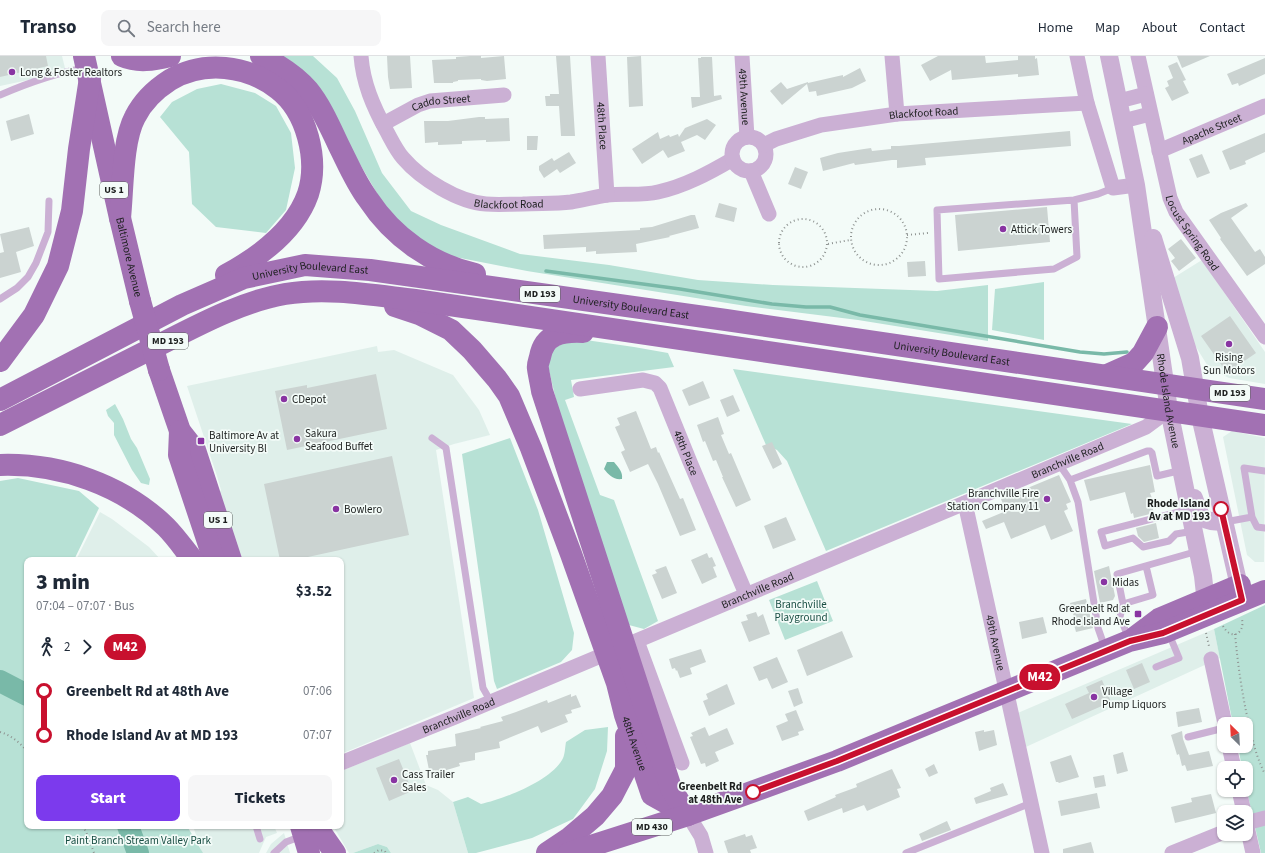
<!DOCTYPE html>
<html lang="en">
<head>
<meta charset="utf-8">
<style>
	:root { --surface:#fff; --page:#f6f6f7; --text:#1f2937; --muted:#747a83; --line:#e0e1e3; --accent:#7c3aed }
	body { margin:0; font-family:"Source Sans 3",sans-serif; background:var(--page); color:var(--text); height:100vh; display:flex; flex-direction:column; font-size:15px; white-space:nowrap }
	* { box-sizing:border-box; margin:0 }
	p { font-size:13px; color:var(--muted) }
	.icon { flex:none; width:22px; height:22px; fill:none; stroke:currentColor; stroke-width:2; stroke-linecap:round; stroke-linejoin:round }
	.map { position:relative; flex:1; overflow:hidden }
	.details { position:absolute; left:24px; top:501px; width:320px; height:272px; display:flex; flex-direction:column; background:var(--surface); border-radius:8px; box-shadow:0 1px 3px #0004 }
	.details>* { flex:none }
	.badge { padding:0 8px; border-radius:13px; font-size:14px; line-height:26px }
	.needle { width:26px; rotate:336deg }
	.controls { position:absolute; left:1217px; top:661px; display:grid; gap:8px }
	.controls a { display:grid; place-items:center; width:36px; height:36px; border-radius:8px; background:var(--surface); box-shadow:0 1px 3px #0004; font-size:20px }
	.map>.badge { position:absolute; translate:-50% -50%; box-shadow:0 0 0 2px #fff }
	.legs { display:flex; align-items:center; gap:6px; height:44px; padding:0 12px; font-size:13px }
	.legs p { margin-inline-start:auto }
	.overview { display:flex; align-items:center; justify-content:space-between; height:68px; padding:0 12px }
	h1 { font-size:22px; font-weight:800; line-height:30px }
	.button { display:flex; gap:8px; margin-top:auto; padding:8px 12px }
	.button a { flex:1; height:46px; border-radius:8px; background:var(--accent); color:#fff; font-size:16px; font-weight:800; line-height:46px; text-align:center }
	.button a+a { background:var(--page); color:var(--text) }
	ul { padding:0 12px; list-style:none }
	li { display:flex; align-items:center; gap:14px; height:44px; font-size:15px }
	li i { display:grid; place-items:center; width:6px; height:100%; margin:0 5px; background:currentColor }
	li i::after { content:''; width:10px; height:10px; margin:-5px; border:3px solid; border-radius:50%; background:var(--surface) }
	li p { margin-inline-start:auto }
	li:first-child i { background:linear-gradient(#0000 50%,currentColor 0) }
	li:last-child i { background:linear-gradient(currentColor 50%,#0000 0) }
	header { display:flex; align-items:center; gap:24px; box-sizing:border-box; height:56px; padding:0 20px; background:var(--surface); border-bottom:1px solid var(--line) }
	header strong { font-size:19px }
	nav { display:flex; gap:22px; margin-inline-start:auto; font-size:14px }
	.search { width:280px; height:36px; background:var(--page); display:flex; align-items:center; gap:10px; box-sizing:border-box; padding:0 14px; border-radius:8px; color:var(--muted); font-size:15px }
	.map>svg:first-child { display:block }
	.built { fill:#dfefea }
	.green { fill:#b7e1d5 }
	.water { fill:#79b9a8 }
	.lines { fill:none; stroke-linecap:round; stroke-linejoin:round }
	.stream { stroke:#79b9a8; stroke-width:3.5 }
	.river { stroke:#79b9a8; stroke-width:22 }
	.building { fill:#cbd3d1 }
	.path { stroke:#8f9492; stroke-width:2; stroke-dasharray:1 3; stroke-linecap:butt }
	.service { stroke:#cbb0d4; stroke-width:7 }
	.minor { stroke:#cbb0d4; stroke-width:15 }
	.tertiary { stroke:#cbb0d4; stroke-width:18 }
	.primary { stroke:#a271b3; stroke-width:22 }
	.primary-bridge { stroke:#a271b3; stroke-width:22 }
	.line-1-casing { stroke:#fff; stroke-width:9 }
	.line-1 { stroke:#c8102e; stroke-width:6 }
	.poi-dot { fill:#8934a2; stroke:#f3fbf8; stroke-width:1.5 }
	.stop-1-dot { fill:#fff; stroke:#c8102e; stroke-width:2 }
	.labels { text-anchor:middle; dominant-baseline:central; stroke-width:3.5; stroke-linejoin:round; paint-order:stroke }
	.shield { fill:#f3fbf8; stroke:#5c615f; stroke-width:1 }
	.shield-label { font-size:10px; font-weight:bold; fill:#1c1f1e }
	.poi-label { font-size:11px; fill:#1c1f1e; stroke:#f3fbf8; text-anchor:start }
	.street-label { font-size:11px; fill:#1c1f1e; stroke:#f3fbf8 }
	.stop-label { font-size:11px; font-weight:bold; fill:#1c1f1e; stroke:#f3fbf8; text-anchor:end }
	.park-label { font-size:11px; fill:#184e43; stroke:#f3fbf8 }
</style>
</head>
<body>
<header>
<strong>Transo</strong>
<div class="search"><svg class="icon" aria-label="search" viewBox="0 0 24 24"><circle cx="10" cy="10" r="6"/><path d="M15 15l6 6"/></svg>Search here</div>
<nav><a>Home</a><a>Map</a><a>About</a><a>Contact</a></nav>
</header>
<div class="map">
<svg width="1265" height="797" viewBox="0 0 1265 797">
	<rect width="100%" height="100%" fill="#f3fbf8"/>
	<path class="built" d="M0 0H62L66 16 0 30Z
		M1202 204 1265 296V328L1229 322 1209 312 1193 286 1173 222Z
		M377 290 378 296 394 294 453 319 479 354 490 379 454 388 436 394 474 642 341 698V504H239L218 438 221 434 217 420 187 330Z
		M1232 375 1265 382 1264 506H1255L1247 499 1223 381Z
		M100 456 112 463 149 491 161 504H76Z
		M1214 573 1220 602 1013 697 1006 662Z
		M410 687 426 729 438 734 453 746 468 797H391L387 791 378 788 353 797H349L333 770H341V715Z
		M193 770H274L277 777 266 781 259 797H202Z
		M284 777 290 797H266L271 788Z"/>
	<path class="green" d="M275 0H313L337 22 355 55 382 117 411 155 441 169 520 198 609 209 698 224 773 229 937 235 988 229V285L858 264 746 250 527 215 450 200 423 188 392 159 378 139 343 79Z
		M221 28 255 37 276 50 291 77 295 112 286 154 266 177 216 171 192 148 189 96 160 61 172 46 197 33Z
		M1044 226V284L992 274 995 233Z
		M572 282 634 291 668 297 674 311 571 324 574 341 565 344 600 439 614 444 658 565 644 573 625 568 557 348 547 306 553 293Z
		M733 313 1132 368 826 495 787 405 777 394 766 389Z
		M115 348 123 363 131 383 137 392 150 423 149 429 141 427 132 414 114 379V367L108 360 106 354Z
		M510 382 538 454 574 577 572 594 561 606 497 633 494 625 462 398Z
		M18 422 79 435 99 452 74 504H27V770H187L203 797H0V425Z
		M817 525 833 565 785 584 769 544Z
		M1265 549V797H1261L1246 731V712H1242L1238 690H1246V668H1233L1214 573Z
		M608 671 607 695 595 733 573 763 532 782 476 797H468L453 746 468 741 481 748C504 743 550 725 562 704 565 700 565 691 566 686L585 674Z
		M378 788 387 791 391 797H353Z"/>
	<path class="water" d="M607 406H614C619 412 623 416 622 423 613 424 609 419 604 413Z"/>
	<g class="lines">
		<path class="stream" d="M546 215 680 233 772 248 806 251H830L860 259 1080 296 1104 298 1127 296"/>
		<path class="river" d="M0 625 27 639
			M128 770 138 797"/>
	</g>
	<path class="building" d="M0 0H46L48 10 0 21Z
		M387 0H410L412 32 390 33 388 21Z
		M470 0H481V2L504 0 506 23 487 25 481 24V23L458 24V25L453 26V27H434L432 4 456 3V1Z
		M556 0H570L575 80H561L559 50H546L545 40H550V38H559Z
		M641 0 643 50 629 51 627 1Z
		M938 0H985L986 7 1018 4V0H1035V3L1037 2 1039 19 1018 21V18L952 24 951 14 930 25 921 9Z
		M1177 0H1210L1182 12Z
		M701 1H712L714 40 721 39 722 43 692 52 691 41H700L698 2H701Z
		M1265 2V18L1239 30 1238 27 1232 29 1227 18Z
		M1177 6 1186 24 1183 25 1189 37 1172 45 1165 32 1169 30 1167 25 1173 22 1168 10Z
		M860 12 866 25 852 32 817 40 816 35 809 36 807 28 782 49 770 35 781 26 787 33 808 26V27L843 19V21Z
		M29 58 34 78 11 85 6 65Z
		M479 61H485V63L509 62 510 85 486 86V84L462 85V88L438 89V86L425 87 424 65H448Z
		M707 63 716 69 705 84 697 79 681 86 685 95 675 99 668 102 663 94 642 108 632 93 658 76 660 83 669 79 670 81 678 78 679 81 685 72Z
		M1070 75 1071 90 925 102 926 109 897 112V104H892L855 109 854 107 823 115 820 102 838 97 864 93 871 92 872 95 891 93V90H899Z
		M1265 77V96L1245 105 1246 108 1230 114 1222 95Z
		M527 80H538L537 94H527Z
		M569 96 576 107 560 117 557 113 544 122 539 114V110L552 102 554 105Z
		M1202 98 1210 117 1197 122 1189 103Z
		M795 111 808 116 801 133 788 128Z
		M719 147 737 152 734 166 715 161Z
		M1246 147 1248 150 1231 162 1255 196 1260 193 1265 201V208L1247 220 1220 183 1221 182 1209 164 1221 157Z
		M1047 151 1050 186 958 195 955 159Z
		M691 159H695L699 172 669 180 670 181 636 188 637 196 596 198V195L586 196V191L544 193 543 179 640 174V172L652 171Z
		M29 171 34 190 16 196 21 216 0 222V197L4 196 0 178Z
		M1181 183 1196 202 1179 215 1171 205 1175 202 1168 193Z
		M925 205 926 220 908 221 907 206Z
		M1230 260 1256 297 1227 317 1201 280Z
		M376 318 387 373 287 394 275 335 307 329V332Z
		M703 325 710 342 689 350 682 334Z
		M733 339 740 355 727 361 720 344Z
		M636 355 651 393 656 391 658 397 659 396 680 443 683 442 696 474 680 480 658 428 648 408 630 416 621 396 625 394 615 371 620 369 617 362Z
		M718 361 724 378 721 379 729 398 731 397 751 444 736 451 722 421H723L716 404 713 405 705 385 703 386 697 369Z
		M772 386 782 408 773 413 762 390Z
		M392 400 409 479 294 504H280L264 428Z
		M1150 409 1155 436 1150 437 1153 445 1151 446 1154 457 1134 462 1133 457 1131 458 1125 436 1090 445 1084 424Z
		M1059 419 1071 446 1066 448 1068 453 1064 455 1073 475 1051 484 1045 469 1011 483 1004 466 986 473 982 465 1006 455 1001 443Z
		M786 461 796 484 773 493 764 470Z
		M1156 467 1159 482 1144 486 1138 480 1136 472Z
		M707 497 709 502 712 501 716 510 713 511 717 521 702 528 691 504Z
		M666 510 677 537 662 543 652 519 657 517 655 514Z
		M1109 510 1115 540 1113 544 1100 547 1094 515Z
		M1086 543 1093 572 1076 576 1073 565H1075L1070 547Z
		M756 556 758 561 763 558 770 578 749 586 741 566 748 564 746 559Z
		M1043 561 1047 577 1022 583 1019 566Z
		M842 575 853 601 807 620 797 594Z
		M701 593 706 606 690 612 692 618 680 622 677 614 676 615 675 612 672 613 669 603Z
		M777 601 788 626 772 633 767 622 759 625 753 611Z
		M1142 607 1150 626 1134 633 1126 614Z
		M1102 624 1111 646 1072 663 1065 648 1089 637 1086 631Z
		M727 628 735 648 709 660 703 645 708 643 706 638Z
		M798 632 803 647 794 651 788 635Z
		M571 638V641L576 639 581 651 571 654 572 657 565 659 568 666 541 677 538 670 499 686 500 692 475 697V704L459 707 460 710 430 719 426 699H428V695L456 690 455 678 481 672 480 671 503 665 501 661 516 656 547 644 548 647Z
		M1199 652 1202 666 1178 671 1176 656Z
		M796 654 804 674 798 676 799 679 782 685 776 670 788 665 785 658Z
		M705 671 709 680 727 672 734 688 715 696 719 705 706 711 705 707 701 708 690 681 693 680 691 677Z
		M984 674V676L994 674 997 689 979 695 975 676Z
		M1182 675 1183 683 1189 699 1209 695 1213 710 1187 715 1185 709 1182 710 1179 698 1177 699 1171 679Z
		M1123 696 1128 715 1117 718 1113 699Z
		M1071 699 1079 721 1059 727 1058 726H1056L1050 706Z
		M399 703 412 735 389 745 376 712Z
		M934 708 938 717 929 721 925 713Z
		M892 713 901 732 897 733 900 741 867 755 864 749 843 757 842 752 808 765 804 755 836 741 835 739 857 731 856 728Z
		M1104 719 1106 730 1095 732 1093 721Z
		M1003 727 1008 739 976 748 974 742 991 735 990 732Z
		M1097 737 1100 752 1061 760 1058 745Z
		M1211 738 1216 757 1175 767 1171 751 1192 746 1191 742Z
		M947 765 951 774 922 785 919 778Z
		M745 778 746 781 752 779 757 792 750 794 751 797H728L724 785Z
		M1091 786 1094 797H1063V793Z"/>
	<g class="lines">
		<path class="path" d="M851 181a28 28 0 1 1 56 0a28 28 0 1 1-56 0Z
			M779 187a24 24 0 1 1 48 0a24 24 0 1 1-48 0Z
			M907 179 928 177
			M828 188 850 184
			M1223 570C1231 585 1245 578 1242 563
			M1206 577 1209 590
			M1235 578C1238 610 1242 638 1249 669 1253 686 1257 703 1265 718
			M0 676C11 679 20 687 27 695
			M83 770 88 780 94 797
			M374 797 379 794 385 795 386 797"/>
		<path class="service" d="M0 39C28 27 55 17 85 12
			M1074 144 1077 201 1054 213 939 223 937 154 1074 144 1098 138 1113 132
			M0 243 17 232 28 221 36 207 48 176 49 145
			M432 382 446 392 483 632 491 646
			M1059 408 1070 424 1078 446 1098 572 1105 592
			M1265 415 1244 412 1252 461 1257 471 1265 472
			M1070 424 1147 395H1150L1152 397 1157 420 1182 414
			M1190 453 1101 476 1105 490 1133 482 1143 491 1169 485 1176 478 1194 475
			M1225 466 1252 461
			M1123 548 1153 539 1146 510
			M1129 583 1120 561 1123 548 1117 518 1198 495
			M1156 611 1179 602 1169 578
			M1188 681 1224 672
			M256 770 260 783
			M274 797 286 786 302 780
			M906 797 1031 747"/>
		<g class="minor">
			<path id="s1" d="M361 0C363 27 373 50 386 74 391 83 396 94 403 102 421 123 458 146 486 148 498 149 511 148 523 148 539 147 555 148 571 146 583 144 595 141 607 139 623 137 642 140 658 136 685 130 709 117 733 103"/>
			<path id="s2" d="M598 0 607 139"/>
			<path id="s3" d="M742 0 747 81"/>
			<path d="M892 0 897 58"/>
			<path d="M1077 0 1087 47 1113 132 1136 129"/>
			<path id="s4" d="M1138 0 1170 142 1176 156 1265 281"/>
			<path d="M1119 45 1146 38"/>
			<path d="M1123 65 1150 58"/>
			<path id="s5" d="M383 68 418 49 430 45 504 39"/>
			<circle cx="749" cy="98" r="17"/>
			<path id="s6" d="M764 89 776 83 821 69 897 58 1087 47"/>
			<path id="s7" d="M1159 95 1265 50"/>
			<path d="M751 115 769 158"/>
			<path id="s8" d="M580 333 643 324 655 327 660 332 690 406 746 538"/>
			<path id="s9" d="M965 447 1042 797"/>
			<path d="M637 585 682 707"/>
			<path d="M1211 603 1225 668"/>
			<path d="M1229 690 1234 712"/>
			<path id="s10" d="M341 707 455 661 1146 371 1169 354"/>
			<path d="M1239 734 1244 756"/>
			<path d="M688 759 701 780 706 797"/>
			<path d="M1246 766 1253 797"/>
			<path d="M1246 767 1265 762"/>
			<path d="M1172 797 1224 776"/>
		</g>
		<g class="tertiary">
			<path id="s11" d="M1109 0 1136 129 1169 354 1203 520 1207 556"/>
			<path d="M1153 182 1190 302 1200 360 1242 543"/>
			<path d="M1194 442C1202 464 1200 465 1224 466"/>
		</g>
		<g class="primary">
			<path id="s12" d="M84 0 120 162 140 245"/>
			<path d="M122 0C138 7 154 4 170 0"/>
			<path d="M261 0C279 9 295 19 308 34 321 50 330 71 339 90 348 108 356 127 368 143 393 181 431 208 475 218"/>
			<path d="M120 162C123 134 122 85 135 61 143 45 156 33 170 24 204 4 247 9 278 33 307 55 319 104 308 138 295 175 259 201 226 219"/>
			<path id="s13" d="M395 250 419 258 451 274 472 294 497 323 509 340 531 392 571 498 617 627 625 659 652 739 688 759"/>
			<path d="M583 276C562 275 544 278 540 301 539 305 537 309 538 313 539 320 541 328 542 335L671 732 686 757"/>
			<path d="M0 305 34 259 58 210 72 155 79 93 90 22"/>
			<path d="M159 314 180 375 195 394 231 504"/>
			<path d="M1107 319 1134 307 1143 297 1157 271"/>
			<path id="s14" d="M0 344 182 249 244 222 305 209 370 214 726 264 1265 343"/>
			<path d="M0 369C50 344 101 318 151 293 193 272 239 246 285 238 328 231 372 239 415 244L1265 369"/>
			<path d="M180 375 179 399 214 504"/>
			<path d="M0 409C60 407 123 429 166 471 176 481 184 493 193 504"/>
			<path d="M1135 581 1159 563 1240 529"/>
			<path d="M301 770 309 797"/>
			<path d="M319 774 335 797"/>
			<path d="M547 797 568 783 595 760 612 740 626 713V680"/>
			<path d="M569 797 688 759 837 705 1129 585 1163 577 1265 535"/>
		</g>
		<path class="primary-bridge" d="M140 245 159 314"/>
	</g>
	<g class="lines">
		<defs>
			<path id="line-1" d="M753 736 837 705 1130 585 1163 577 1242 544 1221 453"/>
		</defs>
		<use href="#line-1" class="line-1-casing"/>
		<use href="#line-1" class="line-1"/>
	</g>
	<g class="poi-dot">
		<circle cx="12" cy="16" r="4"/>
		<circle cx="1003" cy="173" r="4"/>
		<circle cx="1229" cy="288" r="4"/>
		<circle cx="284" cy="343" r="4"/>
		<circle cx="297" cy="383" r="4"/>
		<rect x="197" y="381" width="8" height="8" rx="2"/>
		<circle cx="1047" cy="443" r="4"/>
		<circle cx="336" cy="453" r="4"/>
		<circle cx="1104" cy="526" r="4"/>
		<rect x="1134" y="554" width="8" height="8" rx="2"/>
		<circle cx="1094" cy="641" r="4"/>
		<circle cx="394" cy="724" r="4"/>
	</g>
	<g class="stop-1-dot">
		<circle cx="1221" cy="453" r="7"/>
		<circle cx="753" cy="736" r="7"/>
	</g>
	<g class="labels">
		<g class="shield">
			<rect x="100" y="126" width="28" height="16" rx="3"/>
			<rect x="520" y="230" width="40" height="16" rx="3"/>
			<rect x="148" y="277" width="40" height="16" rx="3"/>
			<rect x="1210" y="329" width="40" height="16" rx="3"/>
			<rect x="204" y="456" width="28" height="16" rx="3"/>
			<rect x="632" y="763" width="40" height="16" rx="3"/>
		</g>
		<g class="shield-label">
			<text x="114" y="134">US 1</text>
			<text x="540" y="238">MD 193</text>
			<text x="168" y="285">MD 193</text>
			<text x="1230" y="337">MD 193</text>
			<text x="218" y="464">US 1</text>
			<text x="652" y="771">MD 430</text>
		</g>
		<g class="poi-label">
			<text x="20" y="16">Long &amp; Foster Realtors</text>
			<text x="1011" y="173">Attick Towers</text>
			<text x="1229" y="301" text-anchor="middle">Rising<tspan x="1229" dy="13">Sun Motors</tspan></text>
			<text x="292" y="343">CDepot</text>
			<text x="305" y="377">Sakura<tspan x="305" dy="13">Seafood Buffet</tspan></text>
			<text x="209" y="379">Baltimore Av at<tspan x="209" dy="13">University Bl</tspan></text>
			<text x="1039" y="437" text-anchor="end">Branchville Fire<tspan x="1039" dy="13">Station Company 11</tspan></text>
			<text x="344" y="453">Bowlero</text>
			<text x="1112" y="526">Midas</text>
			<text x="1130" y="552" text-anchor="end">Greenbelt Rd at<tspan x="1130" dy="13">Rhode Island Ave</tspan></text>
			<text x="1102" y="635">Village<tspan x="1102" dy="13">Pump Liquors</tspan></text>
			<text x="402" y="718">Cass Trailer<tspan x="402" dy="13">Sales</tspan></text>
		</g>
		<g class="street-label">
			<text stroke="none"><textPath href="#s3" startOffset="41">49th Avenue</textPath></text>
			<text stroke="none"><textPath href="#s5" startOffset="63">Caddo Street</textPath></text>
			<text stroke="none"><textPath href="#s6" startOffset="164">Blackfoot Road</textPath></text>
			<text stroke="none"><textPath href="#s2" startOffset="70">48th Place</textPath></text>
			<text stroke="none"><textPath href="#s7" startOffset="57">Apache Street</textPath></text>
			<text stroke="none"><textPath href="#s1" startOffset="231">Blackfoot Road</textPath></text>
			<text stroke="none"><textPath href="#s4" startOffset="187">Locust Spring Road</textPath></text>
			<text stroke="none"><textPath href="#s12" startOffset="206">Baltimore Avenue</textPath></text>
			<text stroke="none"><textPath href="#s14" startOffset="340">University Boulevard East</textPath></text>
			<text stroke="none"><textPath href="#s14" startOffset="664">University Boulevard East</textPath></text>
			<text stroke="none"><textPath href="#s14" startOffset="988">University Boulevard East</textPath></text>
			<text stroke="none"><textPath href="#s11" startOffset="350">Rhode Island Avenue</textPath></text>
			<text stroke="none"><textPath href="#s8" startOffset="153">48th Place</textPath></text>
			<text stroke="none"><textPath href="#s10" startOffset="787">Branchville Road</textPath></text>
			<text stroke="none"><textPath href="#s10" startOffset="451">Branchville Road</textPath></text>
			<text stroke="none"><textPath href="#s9" startOffset="143">49th Avenue</textPath></text>
			<text stroke="none"><textPath href="#s10" startOffset="127">Branchville Road</textPath></text>
			<text stroke="none"><textPath href="#s13" startOffset="519">48th Avenue</textPath></text>
		</g>
		<g class="stop-label">
			<text x="1210" y="447">Rhode Island<tspan x="1210" dy="13">Av at MD 193</tspan></text>
			<text x="742" y="730">Greenbelt Rd<tspan x="742" dy="13">at 48th Ave</tspan></text>
		</g>
		<g class="park-label">
			<text x="801" y="548">Branchville<tspan x="801" dy="13">Playground</tspan></text>
			<text x="138" y="784">Paint Branch Stream Valley Park</text>
		</g>
	</g>
</svg>
<div class="controls">
<a><svg class="needle" viewBox="-14 -14 28 28"><path d="M0-13l5 13h-10z" fill="#e53935"/><path d="M0 13l5-13h-10z" fill="#747a83"/></svg></a>
<a><svg class="icon" aria-label="locate" viewBox="0 0 24 24"><circle cx="12" cy="12" r="6"/><path d="M12 2v4M12 18v4M2 12h4M18 12h4"/></svg></a>
<a><svg class="icon" aria-label="layers" viewBox="0 0 24 24"><path d="M12 4l9 5-9 5-9-5zM3 14l9 5 9-5"/></svg></a>
</div>
<b class="badge" style="left:1040px;top:621px;background:#c8102e;color:#fff">M42</b>
<section class="details">
<div class="overview"><div><h1>3 min</h1><p>07:04 – 07:07 · Bus</p></div><b>$3.52</b></div>
<div class="legs"><svg class="icon" aria-label="walk" viewBox="0 0 24 24"><circle cx="13" cy="4" r="2"/><path d="M13 8l-2 6 4 7M11 14l-3 7M7 12l3-4h3l4 4"/></svg>2<svg class="icon" aria-label="forward" viewBox="0 0 24 24"><path d="M9 5l7 7-7 7"/></svg><b class="badge" style="background:#c8102e;color:#fff">M42</b></div>
<ul>
<li><i style="color:#c8102e"></i><b>Greenbelt Rd at 48th Ave</b><p>07:06</p></li>
<li><i style="color:#c8102e"></i><b>Rhode Island Av at MD 193</b><p>07:07</p></li>
</ul>
<div class="button"><a>Start</a><a>Tickets</a></div>
</section>
</div>
</body>
</html>
